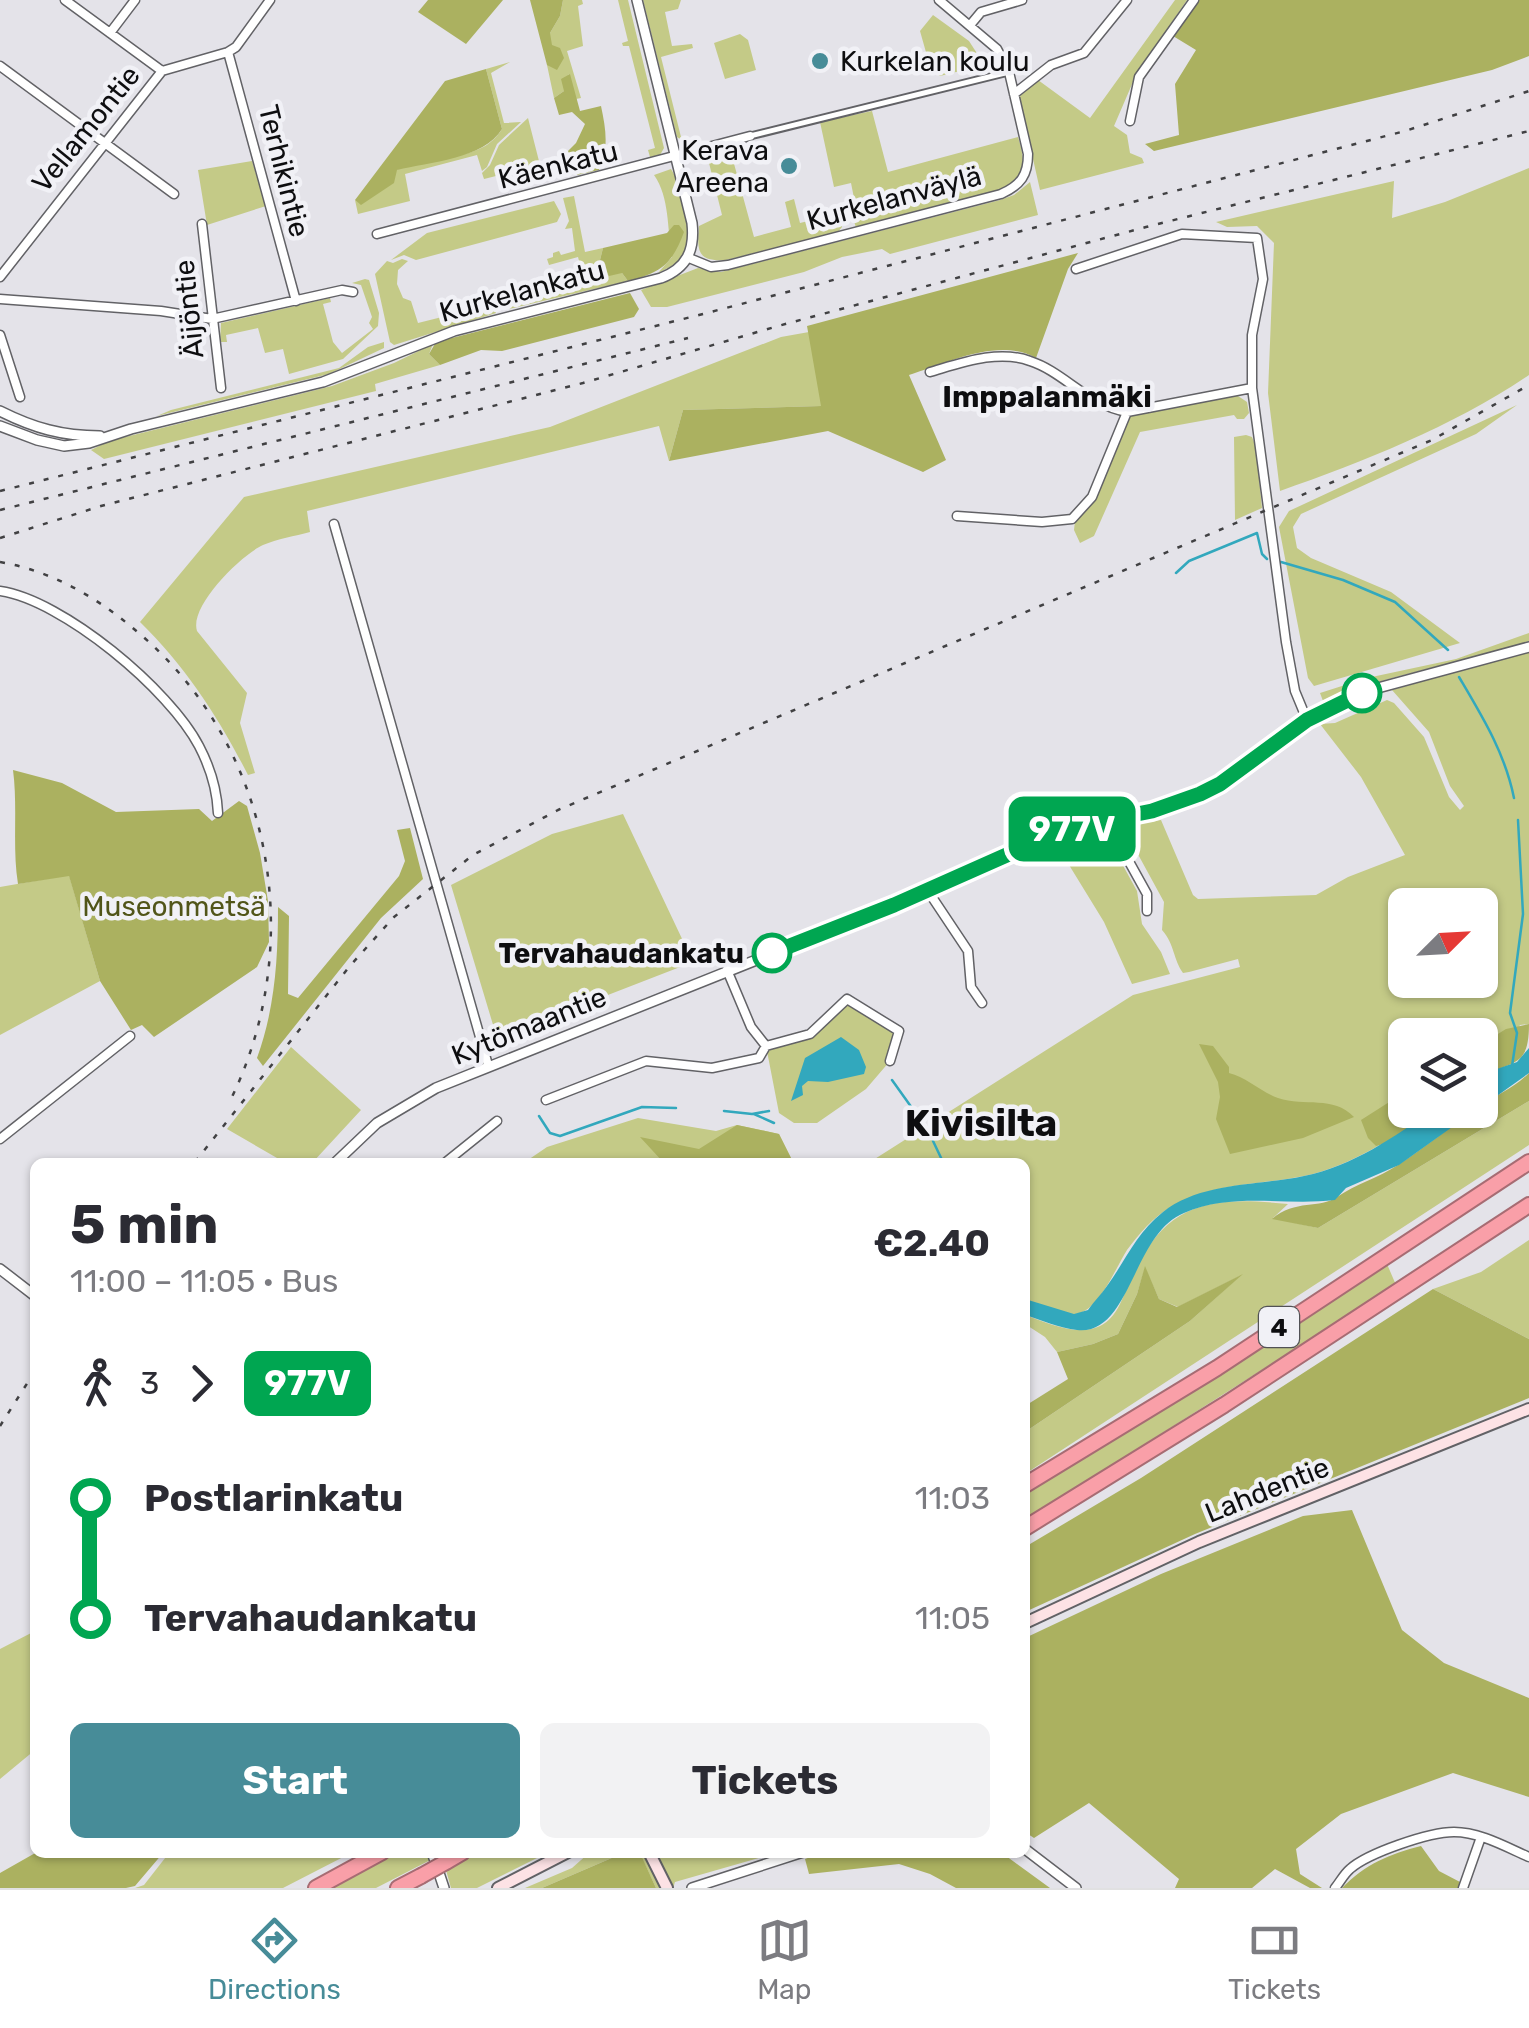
<!DOCTYPE html>
<html lang="en">
<head>
<meta charset="utf-8">
<style>
	:root { --surface:#fff; --page:#f2f2f3; --text:#2b2b33; --muted:#7c7c81; --line:#e1e1e2; --accent:#478c98 }
	body { margin:0; font-family:Rubik,sans-serif; background:var(--page); color:var(--text); height:100vh; display:flex; flex-direction:column; font-size:38px; white-space:nowrap }
	* { box-sizing:border-box; margin:0 }
	p { font-size:32px; color:var(--muted) }
	.icon { flex:none; width:55px; height:55px; fill:none; stroke:currentColor; stroke-width:2; stroke-linecap:round; stroke-linejoin:round }
	.map { position:relative; flex:1; overflow:hidden }
	.panel { position:absolute; left:30px; top:1158px; width:1000px; height:700px; display:flex; flex-direction:column; background:var(--surface); border-radius:15px; box-shadow:0 2px 8px #0004 }
	.panel>* { flex:none }
	.badge { padding:0 20px; border-radius:15px; font-size:35px; line-height:65px }
	.needle { width:65px; rotate:66deg }
	.buttons { position:absolute; left:1388px; top:888px; display:grid; gap:20px }
	.buttons a { display:grid; place-items:center; width:110px; height:110px; border-radius:15px; background:var(--surface); box-shadow:0 2px 8px #0004; font-size:50px }
	.map>.badge { position:absolute; translate:-50% -50%; box-shadow:0 0 0 5px #fff }
	.legs { display:flex; align-items:center; gap:15px; height:110px; padding:0 40px; font-size:32px }
	.legs p { margin-inline-start:auto }
	.head { display:flex; align-items:center; justify-content:space-between; height:170px; padding:0 40px }
	h1 { font-size:55px; font-weight:700; line-height:75px }
	.primary-button { display:flex; gap:20px; margin-top:auto; padding:20px 40px }
	.primary-button a { flex:1; height:115px; border-radius:15px; background:var(--accent); color:#fff; font-size:40px; font-weight:700; line-height:115px; text-align:center }
	.primary-button a+a { background:var(--page); color:var(--text) }
	ul { padding:0 40px; list-style:none }
	li { display:flex; align-items:center; gap:35px; height:120px; font-size:38px }
	li i { display:grid; place-items:center; width:15px; height:100%; margin:0 12px; background:currentColor }
	li i::after { content:''; width:25px; height:25px; margin:-12px; border:8px solid; border-radius:50%; background:var(--surface) }
	li p { margin-inline-start:auto }
	li:first-child i { background:linear-gradient(#0000 50%,currentColor 0) }
	li:last-child i { background:linear-gradient(currentColor 50%,#0000 0) }
	.tab-bar { display:flex; justify-content:space-around; align-items:center; height:140px; border-top:2px solid var(--line); background:var(--surface); font-size:28px; color:var(--muted) }
	.tab-bar a { display:grid; justify-items:center; gap:5px }
	.tab-bar .current { color:var(--accent) }
	.map>svg:first-child { display:block }
	.green { fill:#c4ca87; fill-rule:evenodd }
	.forest { fill:#abb160 }
	.water { fill:#32a8bd }
	.lines { fill:none; stroke-linecap:round; stroke-linejoin:round }
	.stream { stroke:#32a8bd; stroke-width:2.5 }
	.pedestrian-casing { stroke:#626266; stroke-width:9 }
	.minor-casing { stroke:#626266; stroke-width:11 }
	.tertiary-casing { stroke:#626266; stroke-width:12 }
	.secondary-casing { stroke:#626266; stroke-width:14 }
	.motorway-casing { stroke:#a76c73; stroke-width:18 }
	.pedestrian { stroke:#fff; stroke-width:5 }
	.minor { stroke:#fff; stroke-width:8 }
	.tertiary { stroke:#fff; stroke-width:9 }
	.secondary { stroke:#fde2e5; stroke-width:10 }
	.motorway { stroke:#f99fa8; stroke-width:14 }
	.rail { stroke:#414143; stroke-width:2.5; stroke-dasharray:5 10; stroke-linecap:butt }
	.motorway-bridge-casing { stroke:#a76c73; stroke-width:18; stroke-linecap:butt }
	.motorway-bridge { stroke:#f99fa8; stroke-width:14 }
	.line-1-casing { stroke:#fff; stroke-width:22 }
	.line-1 { stroke:#00a651; stroke-width:15 }
	.poi-dot { fill:#478c98; stroke:#f1f1f6; stroke-width:4 }
	.stop-1-dot { fill:#fff; stroke:#00a651; stroke-width:5 }
	.labels { text-anchor:middle; dominant-baseline:central; stroke-width:9; stroke-linejoin:round; paint-order:stroke }
	.shield { fill:#f1f1f6; stroke:#525255; stroke-width:2.5 }
	.shield-label { font-size:25px; font-weight:bold; fill:#0e0e10 }
	.poi-label { font-size:28px; fill:#0e0e10; stroke:#f1f1f6; text-anchor:start }
	.street-label { font-size:28px; fill:#0e0e10; stroke:#f1f1f6 }
	.park-label { font-size:28px; fill:#515519; stroke:#f1f1f6 }
	.stop-label { font-size:28px; font-weight:bold; fill:#0e0e10; stroke:#f1f1f6; text-anchor:end }
	.neighbourhood-label { font-size:30px; font-weight:bold; fill:#0e0e10; stroke:#f1f1f6 }
	.district-label { font-size:38px; font-weight:bold; fill:#0e0e10; stroke:#f1f1f6 }
</style>
</head>
<body>
<div class="map">
<svg width="1529" height="1888" viewBox="0 0 1529 1888">
	<rect width="100%" height="100%" fill="#e4e3e9"/>
	<path class="green" d="M563 0H582L583 4 578 6 583 46 567 51 581 98 576 99 569 74 564 91 554 98 547 65H550V33L560 16Z
		M618 0H628L664 148 660 155 650 157 648 150 655 148 629 46H623L622 43 628 41Z
		M643 0H681L678 9 665 12 672 46 692 44 693 48 661 57 681 137 689 145 677 137Z
		M1175 0H1187L1136 75 1114 126 1127 135 1130 153 1142 158 1144 163 1040 190 1019 97 1038 80 1090 118Z
		M933 15 969 41 980 58 964 70 940 76 931 70 920 31Z
		M740 34 748 40 756 70 725 79 714 43Z
		M510 62 491 73 504 123 521 122 497 144 487 167 482 171 477 155 405 174 410 201 358 214 355 200 361 204C372 194 383 179 395 171 428 151 480 166 502 129L486 69Z
		M872 111 888 172 1018 137C1026 162 1027 179 1000 191L856 228 851 210 856 208 851 183 834 187 820 122Z
		M528 118 540 165 484 179 482 173 490 165 499 145Z
		M730 149 754 237 791 227 785 202 794 199 800 223 837 214 840 217 842 227 838 232 726 260C697 262 697 251 699 226L722 215 707 155Z
		M252 161 266 206 207 225 198 170Z
		M1529 168V375C1454 426 1365 461 1280 491L1268 393 1274 243 1257 226 1227 227 1216 222 1394 181 1392 218 1445 202Z
		M671 169C682 187 697 234 684 254 678 264 668 268 658 273L672 257C667 229 670 198 654 175Z
		M1030 182 1038 215 890 254 882 249 842 257 804 272 667 307H651L641 290 698 268 721 272 1000 200 1014 195Z
		M574 196 585 252 603 248 600 260 622 273 628 281 509 309 504 296 507 300 584 280 578 257 549 265 547 259 553 257V253L559 251 561 255 575 251 572 228 565 229 569 221 563 198Z
		M554 201 561 214 557 222 416 260 404 255 391 260 427 233Z
		M402 259 408 261 398 270 397 284 403 298 411 301 418 323 494 304 495 298 496 313 394 345 390 342 375 274 387 261 393 263Z
		M365 279 369 280 379 313 378 326 343 359 289 374 283 349 265 353 258 328 226 335 227 342H220L221 323 330 298 331 302 323 304 333 342 342 353 373 329 369 323 372 317 361 285 352 283Z
		M809 332 822 406 683 410 669 461 659 426 307 511 310 532C295 536 277 539 263 545 241 555 189 606 197 631L247 693 240 723 255 773 248 775C219 718 186 667 140 622L244 497 550 427 781 337Z
		M384 342V348L329 374 157 416 171 410 339 368 368 347Z
		M433 344 429 354 440 365 375 384 376 391 104 459 91 450 109 441 332 386 394 363Z
		M1235 394 1247 402 1249 413 1244 419H1237L1234 415 1140 432 1094 536 1080 543 1074 530 1075 521 1094 497 1123 425 1130 416Z
		M1517 405 1476 434 1301 514 1293 527 1297 548 1311 558 1391 592 1460 643 1314 686 1308 678 1279 527 1289 511Z
		M1246 435 1252 437 1256 447 1262 508 1235 520 1234 437Z
		M1529 633V641C1461 663 1390 674 1323 701L1320 693 1367 678 1456 659Z
		M1529 652V1024L1520 1025 1494 1070 1480 1079V1035H1405V1110H1433C1394 1137 1352 1166 1304 1176 1260 1185 1211 1183 1171 1207 1153 1217 1139 1234 1127 1250 1116 1267 1099 1311 1076 1314 1060 1316 1040 1304 1025 1299V1162H870L1133 995 1240 967 1238 959 1189 972 1183 973C1173 959 1175 945 1162 930L1164 902 1128 836 1129 825 1161 820 1193 895 1198 899 1316 895 1348 877 1405 855 1361 777 1320 724 1335 723 1387 700 1394 703 1424 737 1449 797 1460 810 1464 806 1450 786 1429 732 1392 690ZM1405 905H1480V980H1405Z
		M623 814 693 962 497 1038 451 885 552 834Z
		M1104 831 1137 891 1142 924 1161 952 1170 974 1132 984 1104 922 1058 847Z
		M69 875 100 981 0 1035V887Z
		M847 999 899 1031 890 1061 866 1089 817 1123H794L779 1113 766 1046 810 1034Z
		M291 1047 361 1110 313 1162H284L227 1129Z
		M1529 1101V1145L1025 1474V1432L1190 1321 1240 1276 1178 1307 1159 1299 1145 1268 1137 1294 1118 1334 1093 1344 1057 1352 1045 1337 1025 1324V1315C1047 1323 1078 1337 1100 1326 1118 1317 1122 1298 1130 1281 1165 1202 1207 1196 1288 1204L1273 1218 1318 1228Z
		M638 1118 716 1131 737 1125 779 1134 793 1162H525L547 1147Z
		M1529 1240V1339L1433 1289 1481 1272Z
		M1387 1264 1396 1285 1025 1520V1493Z
		M35 1631V1750L0 1779V1649Z
		M169 1853V1852L351 1853 283 1888H135L144 1885Z
		M397 1853H444L376 1888H330Z
		M477 1853H547L477 1888H451L446 1870Z
		M589 1853H776L675 1882 673 1888H656L641 1856 614 1857 542 1888H525L572 1868Z"/>
	<path class="forest" d="M428 0H503L466 44 418 12Z
		M530 0H563L560 16 550 33 552 45 560 48 564 58 557 70 547 65Z
		M1198 0H1529V56L1492 70 1154 151 1145 144 1179 135 1175 84 1196 50 1173 36Z
		M486 69 502 129C484 159 429 162 397 170L394 183 361 205 355 200 445 81Z
		M570 74 580 111 601 106C606 130 609 148 599 170L577 175 568 151 576 143 585 124 572 112 559 115 554 98 564 91 561 79Z
		M674 225H679L684 232C672 265 660 273 628 281L622 273 609 276 600 260 603 248 667 233Z
		M1078 253 1068 269 1036 358C998 337 948 363 909 375L946 460 923 472 828 431 669 461 683 410 821 406 807 326Z
		M630 293 639 309 634 317 502 351 481 350 440 365 429 354 436 342Z
		M13 770 62 783 116 812 199 809 212 821 239 801 247 806 260 853 268 901 269 942 257 967 154 1037 142 1025 131 1030 100 981 69 876 18 884C12 847 18 808 13 770Z
		M410 828 423 879 381 918 263 1066 257 1058C275 1008 278 960 278 907L289 916 288 994 298 998 399 876 405 861 397 830Z
		M1529 1024C1529 1071 1511 1058 1480 1079V1045L1506 1029Z
		M1199 1044 1213 1046 1229 1067V1073C1246 1077 1261 1092 1278 1098 1305 1107 1333 1095 1354 1117L1303 1138 1230 1154 1216 1119 1220 1097 1218 1082Z
		M1529 1073V1101L1318 1228 1272 1219C1295 1199 1320 1209 1337 1197 1356 1184 1378 1178 1398 1165 1424 1148 1449 1128 1474 1110H1480V1106C1497 1095 1514 1088 1529 1073Z
		M1405 1092V1110H1433L1394 1141 1376 1146 1368 1138 1361 1120Z
		M737 1125 779 1134 793 1162H663L640 1137 699 1149Z
		M1145 1266 1159 1299 1177 1307 1243 1274 1190 1321 1025 1432V1406L1068 1379 1057 1352 1093 1344 1118 1334 1137 1294Z
		M1433 1289 1529 1339V1398L1195 1534 1025 1612V1547L1141 1478Z
		M1352 1510 1402 1630 1444 1663 1529 1698V1797L1453 1773 1341 1814 1296 1849 1300 1874 1322 1888H1310L1275 1869 1252 1888H1175L1179 1879 1089 1803 1034 1838 1025 1832V1638L1161 1574 1303 1516Z
		M1421 1846 1439 1871 1460 1882 1459 1888H1342C1365 1864 1390 1854 1421 1846Z
		M37 1852H163V1853L135 1886 126 1888H0V1873Z
		M821 1853H1002L1050 1888H956L930 1874 899 1864 809 1874 805 1859Z
		M641 1855 656 1888H542L614 1857Z"/>
	<path class="water" d="M841 1037 859 1050 866 1067 864 1074 828 1082 808 1081 802 1086 803 1095 791 1101 805 1058Z
		M1529 1048V1073L1480 1108V1079L1494 1070 1517 1062Z
		M1433 1110H1476L1399 1165 1346 1188 1335 1200C1285 1206 1232 1192 1184 1213 1132 1234 1131 1336 1077 1330 1059 1328 1042 1320 1025 1315V1299L1074 1314 1088 1310C1094 1301 1101 1295 1107 1286 1126 1260 1136 1233 1163 1212 1201 1182 1258 1186 1304 1176 1353 1166 1394 1137 1433 1110Z"/>
	<g class="lines">
		<path class="stream" d="M1281 562 1343 580 1395 602 1448 650
			M1176 573 1189 561 1257 533 1262 554 1267 559
			M1459 677C1482 716 1505 753 1514 798
			M1512 1066 1517 1033 1510 1013 1523 914 1518 820
			M892 1080 917 1115
			M724 1111 752 1114 769 1111
			M754 1114 774 1123
			M539 1116 550 1133 560 1136 642 1107 676 1108
			M933 1141 943 1162"/>
		<defs>
			<path id="pedestrian" d="M750 136 1009 72"/>
			<path id="minor" d="M65 0 162 71
				M971 24 981 12 1022 0
				M110 33 135 0
				M228 52 296 301
				M0 66 174 194
				M1014 94 1051 65 1084 53 1127 0
				M1130 121 1139 77 1194 0
				M202 224 221 388
				M377 234 750 136
				M689 258 711 267 728 265 1001 194C1021 185 1028 175 1028 154L1009 72 997 49 939 0
				M1076 269 1182 234 1257 238 1263 279 1252 335V388L1286 642 1295 691 1307 720
				M0 277 162 71 228 52 236 47 270 0
				M0 299 161 311 212 319 342 290 353 292
				M0 335 20 397
				M930 372C961 363 998 349 1030 361 1064 372 1087 405 1127 412
				M957 516 1042 522 1072 519 1092 497 1127 412 1252 388
				M334 524 488 1065
				M0 591C63 600 170 690 199 746 210 767 217 790 218 813
				M1106 820 1147 894V911
				M928 891 968 951 971 987 982 1003
				M727 970 751 1027 766 1046 810 1034 847 999 899 1031 890 1061
				M546 1100 646 1061 712 1068 759 1058 766 1046
				M0 1139 130 1036
				M446 1162 497 1121
				M1335 1888C1340 1882 1344 1874 1350 1869 1368 1853 1429 1832 1454 1832 1480 1832 1506 1847 1529 1857
				M1463 1888 1481 1837"/>
			<path id="tertiary" d="M0 411C34 428 62 436 100 436
				M0 426 37 440 64 446 89 443 131 429 323 382 454 331 661 278C687 268 695 250 692 223L637 0
				M336 1162 377 1123 436 1088 894 905 1036 842 1083 825 1152 811 1200 794 1220 784 1307 720 1363 692 1529 647
				M0 1269 35 1296
				M1025 1849 1076 1888
				M432 1852 444 1888
				M692 1888 803 1852"/>
			<path id="secondary" d="M1025 1623 1199 1542 1529 1409
				M649 1852 667 1888
				M498 1888 568 1852"/>
			<path id="motorway" d="M1025 1485 1217 1368 1529 1162
				M1025 1528 1224 1405 1529 1205
				M446 1862 463 1852
				M316 1888 382 1852
				M398 1888 421 1876"/>
		</defs>
		<use href="#pedestrian" class="pedestrian-casing"/>
		<use href="#minor" class="minor-casing"/>
		<use href="#tertiary" class="tertiary-casing"/>
		<use href="#secondary" class="secondary-casing"/>
		<use href="#motorway" class="motorway-casing"/>
		<use href="#pedestrian" class="pedestrian"/>
		<use href="#minor" class="minor"/>
		<use href="#tertiary" class="tertiary"/>
		<use href="#secondary" class="secondary"/>
		<use href="#motorway" class="motorway"/>
		<path class="rail" d="M0 491 699 315 1405 131 1529 91
			M0 510 688 338
			M0 538 101 506 583 383 778 326 1146 227 1529 131
			M0 562C51 571 95 596 134 629 273 743 309 944 229 1103
			M195 1162 349 967 394 917 473 855 558 810 1432 440 1529 385
			M0 1426 35 1371"/>
		<defs>
			<path id="motorway-bridge" d="M421 1876 446 1862"/>
		</defs>
		<use href="#motorway-bridge" class="motorway-bridge-casing"/>
		<use href="#motorway-bridge" class="motorway-bridge"/>
	</g>
	<g class="lines">
		<defs>
			<path id="line-1" d="M772 953 894 905 1036 842 1082 825 1152 811 1200 794 1220 784 1307 720 1362 693"/>
		</defs>
		<use href="#line-1" class="line-1-casing"/>
		<use href="#line-1" class="line-1"/>
	</g>
	<g class="poi-dot">
		<circle cx="820" cy="61" r="10"/>
		<circle cx="789" cy="166" r="10"/>
	</g>
	<g class="stop-1-dot">
		<circle cx="1362" cy="693" r="18"/>
		<circle cx="772" cy="953" r="18"/>
	</g>
	<g class="labels">
		<rect class="shield" x="1259" y="1307" width="40" height="40" rx="8"/>
		<g class="shield-label">
			<text x="1279" y="1327">4</text>
		</g>
		<g class="poi-label">
			<text x="840" y="61">Kurkelan koulu</text>
			<text x="769" y="150" text-anchor="end">Kerava<tspan x="769" dy="32">Areena</tspan></text>
		</g>
		<g class="street-label">
			<text transform="translate(86 129) rotate(-51)">Vellamontie</text>
			<text transform="translate(558 165) rotate(-14)">Käenkatu</text>
			<text transform="translate(284 171) rotate(76)">Terhikintie</text>
			<text transform="translate(894 198) rotate(-15)">Kurkelanväylä</text>
			<text transform="translate(522 291) rotate(-15)">Kurkelankatu</text>
			<text transform="translate(189 309) rotate(-96)">Äijöntie</text>
			<text transform="translate(529 1026) rotate(-22)">Kytömaantie</text>
			<text transform="translate(1267 1490) rotate(-22)">Lahdentie</text>
		</g>
		<g class="park-label">
			<text x="174" y="906">Museonmetsä</text>
		</g>
		<g class="stop-label">
			<text x="744" y="953">Tervahaudankatu</text>
		</g>
		<g class="neighbourhood-label">
			<text x="1047" y="397">Imppalanmäki</text>
		</g>
		<g class="district-label">
			<text x="981" y="1123">Kivisilta</text>
		</g>
	</g>
</svg>
<div class="buttons">
<a><svg class="needle" viewBox="-14 -14 28 28"><path d="M0-13l5 13h-10z" fill="#e53935"/><path d="M0 13l5-13h-10z" fill="#7c7c81"/></svg></a>
<a><svg class="icon" aria-label="layers" viewBox="0 0 24 24"><path d="M12 4l9 5-9 5-9-5zM3 14l9 5 9-5"/></svg></a>
</div>
<b class="badge" style="left:1072px;top:829px;background:#00a651;color:#fff">977V</b>
<section class="panel">
<div class="head"><div><h1>5 min</h1><p>11:00 – 11:05 · Bus</p></div><b>€2.40</b></div>
<div class="legs"><svg class="icon" aria-label="walk" viewBox="0 0 24 24"><circle cx="13" cy="4" r="2"/><path d="M13 8l-2 6 4 7M11 14l-3 7M7 12l3-4h3l4 4"/></svg>3<svg class="icon" aria-label="forward" viewBox="0 0 24 24"><path d="M9 5l7 7-7 7"/></svg><b class="badge" style="background:#00a651;color:#fff">977V</b></div>
<ul>
<li><i style="color:#00a651"></i><b>Postlarinkatu</b><p>11:03</p></li>
<li><i style="color:#00a651"></i><b>Tervahaudankatu</b><p>11:05</p></li>
</ul>
<div class="primary-button"><a>Start</a><a>Tickets</a></div>
</section>
</div>
<nav class="tab-bar">
<a class="current"><svg class="icon" aria-label="directions" viewBox="0 0 24 24"><path d="M12 3l9 9-9 9-9-9zM9 14v-3h6M13 9l2 2-2 2"/></svg>Directions</a>
<a><svg class="icon" aria-label="map" viewBox="0 0 24 24"><path d="M3 6l6-2 6 2 6-2v14l-6 2-6-2-6 2zM9 4v14M15 6v14"/></svg>Map</a>
<a><svg class="icon" aria-label="tickets" viewBox="0 0 24 24"><path d="M3 7h18v10H3zM15 7v10"/></svg>Tickets</a>
</nav>
</body>
</html>
